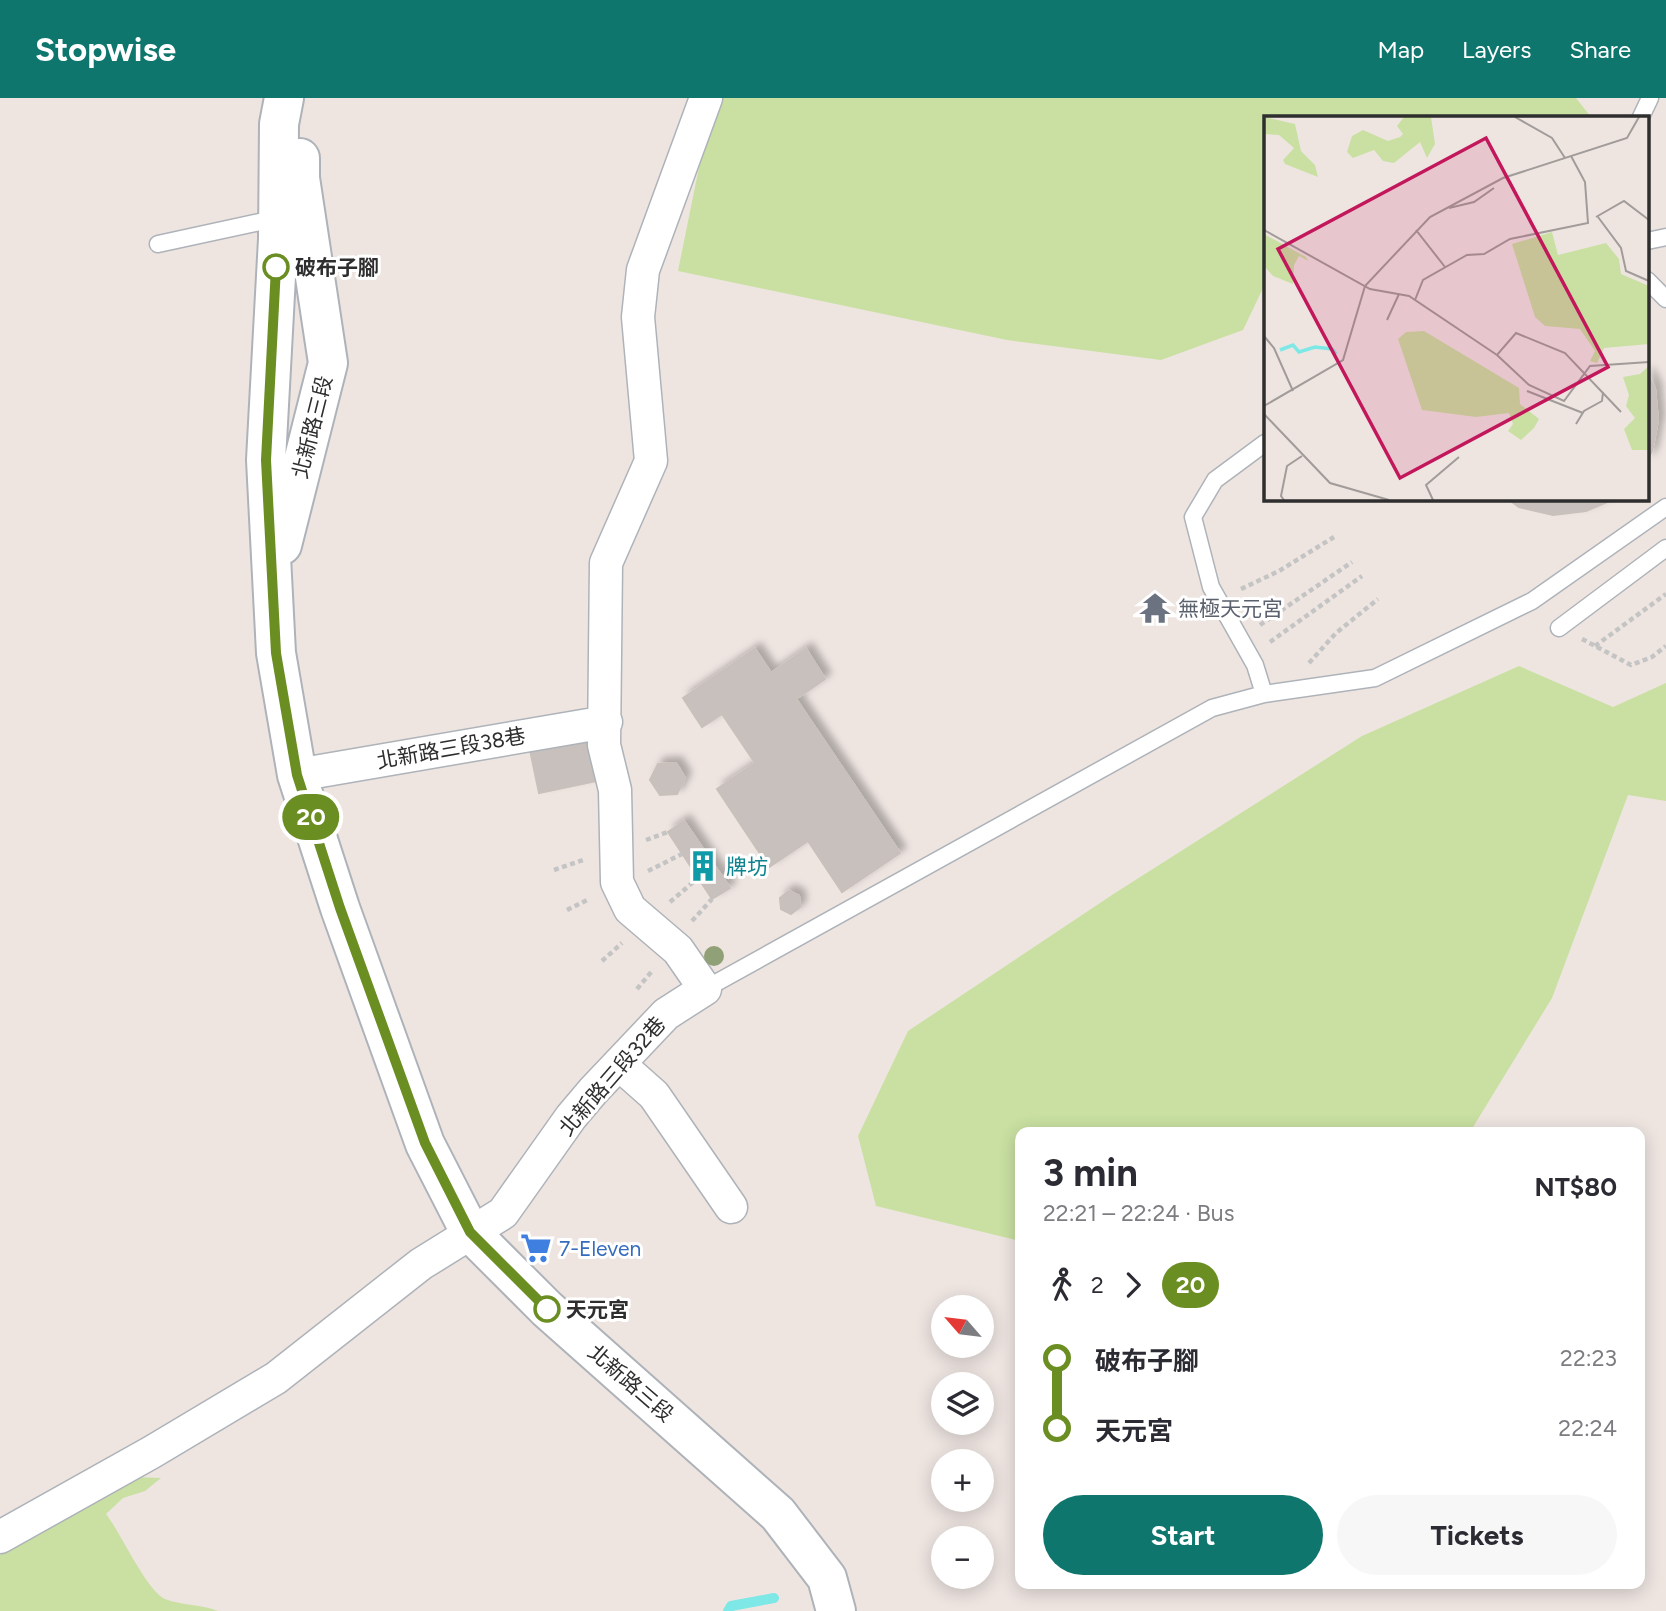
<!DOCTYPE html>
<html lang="en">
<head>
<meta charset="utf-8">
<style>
	:root { --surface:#fff; --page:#f7f7f7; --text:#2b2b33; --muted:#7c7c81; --accent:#0f766e }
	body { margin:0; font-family:Figtree,"Noto Sans TC",sans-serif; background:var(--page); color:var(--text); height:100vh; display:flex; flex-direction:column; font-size:26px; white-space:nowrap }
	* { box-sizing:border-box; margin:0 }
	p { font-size:23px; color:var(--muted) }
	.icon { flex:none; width:38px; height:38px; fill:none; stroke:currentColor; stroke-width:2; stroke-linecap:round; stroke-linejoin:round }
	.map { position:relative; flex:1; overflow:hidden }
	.drawer { position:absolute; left:1015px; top:1029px; width:630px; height:462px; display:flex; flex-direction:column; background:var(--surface); border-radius:14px; box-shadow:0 4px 18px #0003 }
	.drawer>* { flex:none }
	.badge { padding:0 14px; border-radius:23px; font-size:24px; line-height:46px }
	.needle { width:46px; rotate:298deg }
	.controls { position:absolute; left:931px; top:1197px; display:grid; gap:14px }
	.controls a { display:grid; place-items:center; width:63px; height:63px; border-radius:50%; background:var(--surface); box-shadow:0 4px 18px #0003; font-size:35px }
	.map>.badge { position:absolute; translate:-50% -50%; box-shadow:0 0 0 4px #fff }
	.legs { display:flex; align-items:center; gap:10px; height:77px; padding:0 28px; font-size:23px }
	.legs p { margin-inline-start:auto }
	.summary { display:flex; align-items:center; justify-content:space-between; height:119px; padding:0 28px }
	h1 { font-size:38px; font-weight:700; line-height:52px }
	.cta { display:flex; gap:14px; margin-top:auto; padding:14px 28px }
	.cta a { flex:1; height:80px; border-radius:42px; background:var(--accent); color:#fff; font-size:28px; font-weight:700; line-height:80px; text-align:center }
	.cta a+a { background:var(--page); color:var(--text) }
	ul { padding:0 28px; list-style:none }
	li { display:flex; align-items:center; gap:24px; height:70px; font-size:26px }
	li i { display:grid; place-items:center; width:10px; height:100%; margin:0 9px; background:currentColor }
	li i::after { content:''; width:18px; height:18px; margin:-9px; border:5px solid; border-radius:50%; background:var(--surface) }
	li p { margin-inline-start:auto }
	li:first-child i { background:linear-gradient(#0000 50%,currentColor 0) }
	li:last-child i { background:linear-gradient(currentColor 50%,#0000 0) }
	header { display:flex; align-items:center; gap:42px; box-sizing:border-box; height:98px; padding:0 35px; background:var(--accent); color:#fff }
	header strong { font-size:33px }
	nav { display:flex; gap:38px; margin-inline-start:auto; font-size:24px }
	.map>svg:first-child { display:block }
	.green { fill:#c9e0a2 }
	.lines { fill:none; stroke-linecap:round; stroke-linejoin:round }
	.stream { stroke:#7de8e5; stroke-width:10 }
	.building { fill:#c7c0bc; stroke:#c9c0bb; stroke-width:2; filter:url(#shadow) }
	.service-casing { stroke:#aeb3b9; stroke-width:19 }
	.minor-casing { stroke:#aeb3b9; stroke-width:35 }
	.secondary-casing { stroke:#aeb3b9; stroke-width:42 }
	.path { stroke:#c4c4c4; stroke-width:4.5; stroke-dasharray:5 3.5; stroke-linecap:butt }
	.service { stroke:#fff; stroke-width:16 }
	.minor { stroke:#fff; stroke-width:32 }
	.secondary { stroke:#fff; stroke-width:38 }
	.tree { fill:#90a077 }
	.line-1-casing { stroke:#fff; stroke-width:16 }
	.line-1 { stroke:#6b8e23; stroke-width:10 }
	.stop-1-dot { fill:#fff; stroke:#6b8e23; stroke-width:3.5 }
	.labels { text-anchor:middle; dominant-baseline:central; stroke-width:6; stroke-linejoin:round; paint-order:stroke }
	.stop-label { font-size:21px; font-weight:bold; fill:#2e2e2e; stroke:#fff; text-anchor:start }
	.street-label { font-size:21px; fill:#2e2e2e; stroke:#fff }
	.worship-label { font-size:21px; fill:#5b616d; stroke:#fff; text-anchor:start }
	.culture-label { font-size:21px; fill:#0d838f; stroke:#fff; text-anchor:start }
	.shop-label { font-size:21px; fill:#366cbe; stroke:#fff; text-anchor:start }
	.inset-river { fill:none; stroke:#7de8e5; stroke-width:3.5 }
	.inset-road { fill:none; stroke:#a19c99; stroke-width:2 }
	.view { fill:#c2185b; fill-opacity:0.15; stroke:#c2185b; stroke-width:3.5 }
	.inset-edge { fill:none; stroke:#2e2e2e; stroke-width:3.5 }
</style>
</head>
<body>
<header>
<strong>Stopwise</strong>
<nav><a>Map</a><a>Layers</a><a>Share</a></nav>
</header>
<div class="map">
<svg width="1666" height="1513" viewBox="0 0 1666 1513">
	<defs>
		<filter id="shadow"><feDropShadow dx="6" dy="-6" stdDeviation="3.5" flood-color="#0004"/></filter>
	</defs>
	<rect width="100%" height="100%" fill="#eee5e1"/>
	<path class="green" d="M713 0H1576L1591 19H1265V186L1243 232 1161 262 1007 242 678 173Z
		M1519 568 1613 609 1666 585V703L1628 697 1552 900 1470 1034H1020V1143L876 1108 858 1038 908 933 1115 795 1362 638Z
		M134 1379 161 1380 145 1393 123 1400 106 1416C121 1435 146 1492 165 1501 183 1508 201 1506 218 1513H0V1457L18 1444Z"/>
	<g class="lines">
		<path class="stream" d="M728 1513 731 1508 774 1500"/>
	</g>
	<path class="building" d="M1647 275 1655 291 1658 322 1652 353 1647 363Z
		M1508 401H1614L1586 413 1553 417 1519 409Z
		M755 551 771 575 806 551 825 581 796 601 900 755 842 794 808 743 769 769 717 691 755 665 722 616 702 629 683 600Z
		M597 633 606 681 539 695 529 647Z
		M676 665 685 680 677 696 660 697 650 682 658 666Z
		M684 723 730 790 712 801 668 734Z
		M789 793 799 798 800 809 791 816 781 811 780 800Z"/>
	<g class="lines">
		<defs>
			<path id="service" d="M1641 19 1650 0
				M1647 143 1666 139
				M158 146 278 120
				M1647 182 1666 201
				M1559 530 1666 450
				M1264 596 1375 580 1532 503 1666 409
				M705 891 1212 610 1264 596 1255 567 1211 489 1193 419 1215 382 1265 345"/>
			<path id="minor" d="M297 677 606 624
				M619 966 654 997 731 1109
				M0 1439 152 1354 276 1280 421 1166 503 1115 571 1019 593 993 666 916 705 891 678 852 630 811 617 784 615 692 604 647 606 465 651 363 638 219 643 172 706 0"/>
			<path id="secondary" d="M284 0 279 26 278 141 266 362 276 555 297 677 340 810 425 1046 470 1134 547 1211 778 1416 827 1480 836 1513
				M282 447 328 265 300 80V60"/>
		</defs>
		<use href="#service" class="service-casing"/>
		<use href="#minor" class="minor-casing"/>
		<use href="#secondary" class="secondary-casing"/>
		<path class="path" d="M1241 491 1279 473 1334 439
			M1260 527 1352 464
			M1582 541 1631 567 1652 559 1666 548
			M1270 544 1362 478
			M1595 548 1666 496
			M1309 565 1336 535 1378 501
			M646 742 668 734
			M554 772 583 762
			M648 773 682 756
			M670 804 698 780
			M567 812 589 801
			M692 823 712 801
			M602 863 622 845
			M637 891 652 873"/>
		<use href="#service" class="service"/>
		<use href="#minor" class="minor"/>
		<use href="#secondary" class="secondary"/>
	</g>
	<circle class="tree" cx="714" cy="858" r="10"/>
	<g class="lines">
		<defs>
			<path id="line-1" d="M276 169 266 362 276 555 297 677 340 810 425 1045 470 1134 547 1211"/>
		</defs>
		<use href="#line-1" class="line-1-casing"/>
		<use href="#line-1" class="line-1"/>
	</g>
	<defs>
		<symbol id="temple-bare" viewBox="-9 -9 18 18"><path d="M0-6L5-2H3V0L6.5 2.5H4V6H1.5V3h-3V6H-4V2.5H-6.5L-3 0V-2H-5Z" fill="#6b7280" stroke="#fff" stroke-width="2.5" paint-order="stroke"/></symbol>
		<symbol id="building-bare" viewBox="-9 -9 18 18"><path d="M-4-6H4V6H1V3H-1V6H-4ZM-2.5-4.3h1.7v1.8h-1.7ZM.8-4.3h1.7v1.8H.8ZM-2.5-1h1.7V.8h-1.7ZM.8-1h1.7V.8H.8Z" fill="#0f9aa8" stroke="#fff" stroke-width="2.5" paint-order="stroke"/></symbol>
		<symbol id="supermarket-bare" viewBox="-9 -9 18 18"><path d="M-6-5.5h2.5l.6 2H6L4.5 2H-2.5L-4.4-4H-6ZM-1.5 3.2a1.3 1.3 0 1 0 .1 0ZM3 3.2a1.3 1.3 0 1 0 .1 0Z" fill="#3f7fe0" stroke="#fff" stroke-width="2.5" paint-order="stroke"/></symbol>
	</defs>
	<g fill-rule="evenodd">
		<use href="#temple-bare" x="1133" y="488" width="44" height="44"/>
		<use href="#building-bare" x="681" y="746" width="44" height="44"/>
		<use href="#supermarket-bare" x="514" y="1128" width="44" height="44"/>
	</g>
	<g class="stop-1-dot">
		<circle cx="276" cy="169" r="12"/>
		<circle cx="547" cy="1211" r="12"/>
	</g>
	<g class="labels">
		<g class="stop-label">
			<text x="295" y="169">破布子腳</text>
			<text x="566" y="1211">天元宮</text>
		</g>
		<g class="street-label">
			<text transform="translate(312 329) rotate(-76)">北新路三段</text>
			<text transform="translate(451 650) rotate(-10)">北新路三段38巷</text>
			<text transform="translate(612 978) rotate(-49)">北新路三段32巷</text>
			<text transform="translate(631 1285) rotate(41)">北新路三段</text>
		</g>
		<g class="worship-label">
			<text x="1178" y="510">無極天元宮</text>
		</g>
		<g class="culture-label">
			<text x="726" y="768">牌坊</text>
		</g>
		<g class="shop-label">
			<text x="559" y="1150">7-Eleven</text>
		</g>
	</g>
	<g transform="translate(1264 18)">
		<rect width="385" height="385" fill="#eee5e1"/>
		<path d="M0 1 31 8 37 35 51 49 54 61 21 48 19 44 30 32 15 19 0 18ZM140 1H167L171 28 163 42 156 26 130 47 119 45 110 34 89 42 83 36 88 20 99 14 124 25 136 21 139 18 133 10ZM288 116 294 139 342 127 355 143 357 158 385 170V228L340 232 333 247 326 245 331 235 316 213 281 210 271 201 248 128ZM0 118 42 141 44 145 35 140 30 149 29 168 9 160 0 150ZM160 215 255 272 256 288 275 303 270 312 257 324 244 315 249 308 245 297 212 301 158 294 134 223 142 216ZM385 250V334H368L360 313 371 302 362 290 365 279 359 261 376 258Z" fill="#c9e0a2"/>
		<path class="inset-river" d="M16 234 29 229 35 236 51 231 68 233 72 238"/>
		<path class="inset-road" d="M251 1 288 22 301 42M185 92 210 86 230 72M332 101 360 85 385 104M334 101 357 132 362 155 385 165M0 114 106 173 145 180 233 239 252 217 301 237 357 296M152 114 181 151M151 184 159 164 203 139 220 138 246 123 324 107 321 66 307 40M123 204 135 178M0 220 10 232 29 275M233 239 265 269 300 285 326 250 385 246M263 275 319 297M0 290 79 244 101 170 166 101 239 62 363 22 375 1M0 298 66 367 125 384M312 308 320 295 338 285 339 276M20 384 17 380 23 350 38 340M169 384 162 369 195 341"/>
		<path class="view" d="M222 22 344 251 136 362 14 133Z"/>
		<rect width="385" height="385" class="inset-edge"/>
	</g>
</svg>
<div class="controls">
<a><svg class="needle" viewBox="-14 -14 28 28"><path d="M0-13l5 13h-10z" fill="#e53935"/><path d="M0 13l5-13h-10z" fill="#7c7c81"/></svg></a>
<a><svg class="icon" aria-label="layers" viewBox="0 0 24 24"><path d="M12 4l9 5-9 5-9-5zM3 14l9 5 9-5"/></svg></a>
<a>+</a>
<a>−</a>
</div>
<b class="badge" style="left:311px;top:719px;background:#6b8e23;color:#fff">20</b>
<section class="drawer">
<div class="summary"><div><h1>3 min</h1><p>22:21 – 22:24 · Bus</p></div><b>NT$80</b></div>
<div class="legs"><svg class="icon" aria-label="walk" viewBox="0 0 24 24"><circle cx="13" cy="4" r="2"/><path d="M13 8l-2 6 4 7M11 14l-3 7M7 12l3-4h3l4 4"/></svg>2<svg class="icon" aria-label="forward" viewBox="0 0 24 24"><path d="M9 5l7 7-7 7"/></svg><b class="badge" style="background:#6b8e23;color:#fff">20</b></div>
<ul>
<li><i style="color:#6b8e23"></i><b>破布子腳</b><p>22:23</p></li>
<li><i style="color:#6b8e23"></i><b>天元宮</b><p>22:24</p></li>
</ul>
<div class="cta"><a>Start</a><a>Tickets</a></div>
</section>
</div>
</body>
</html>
